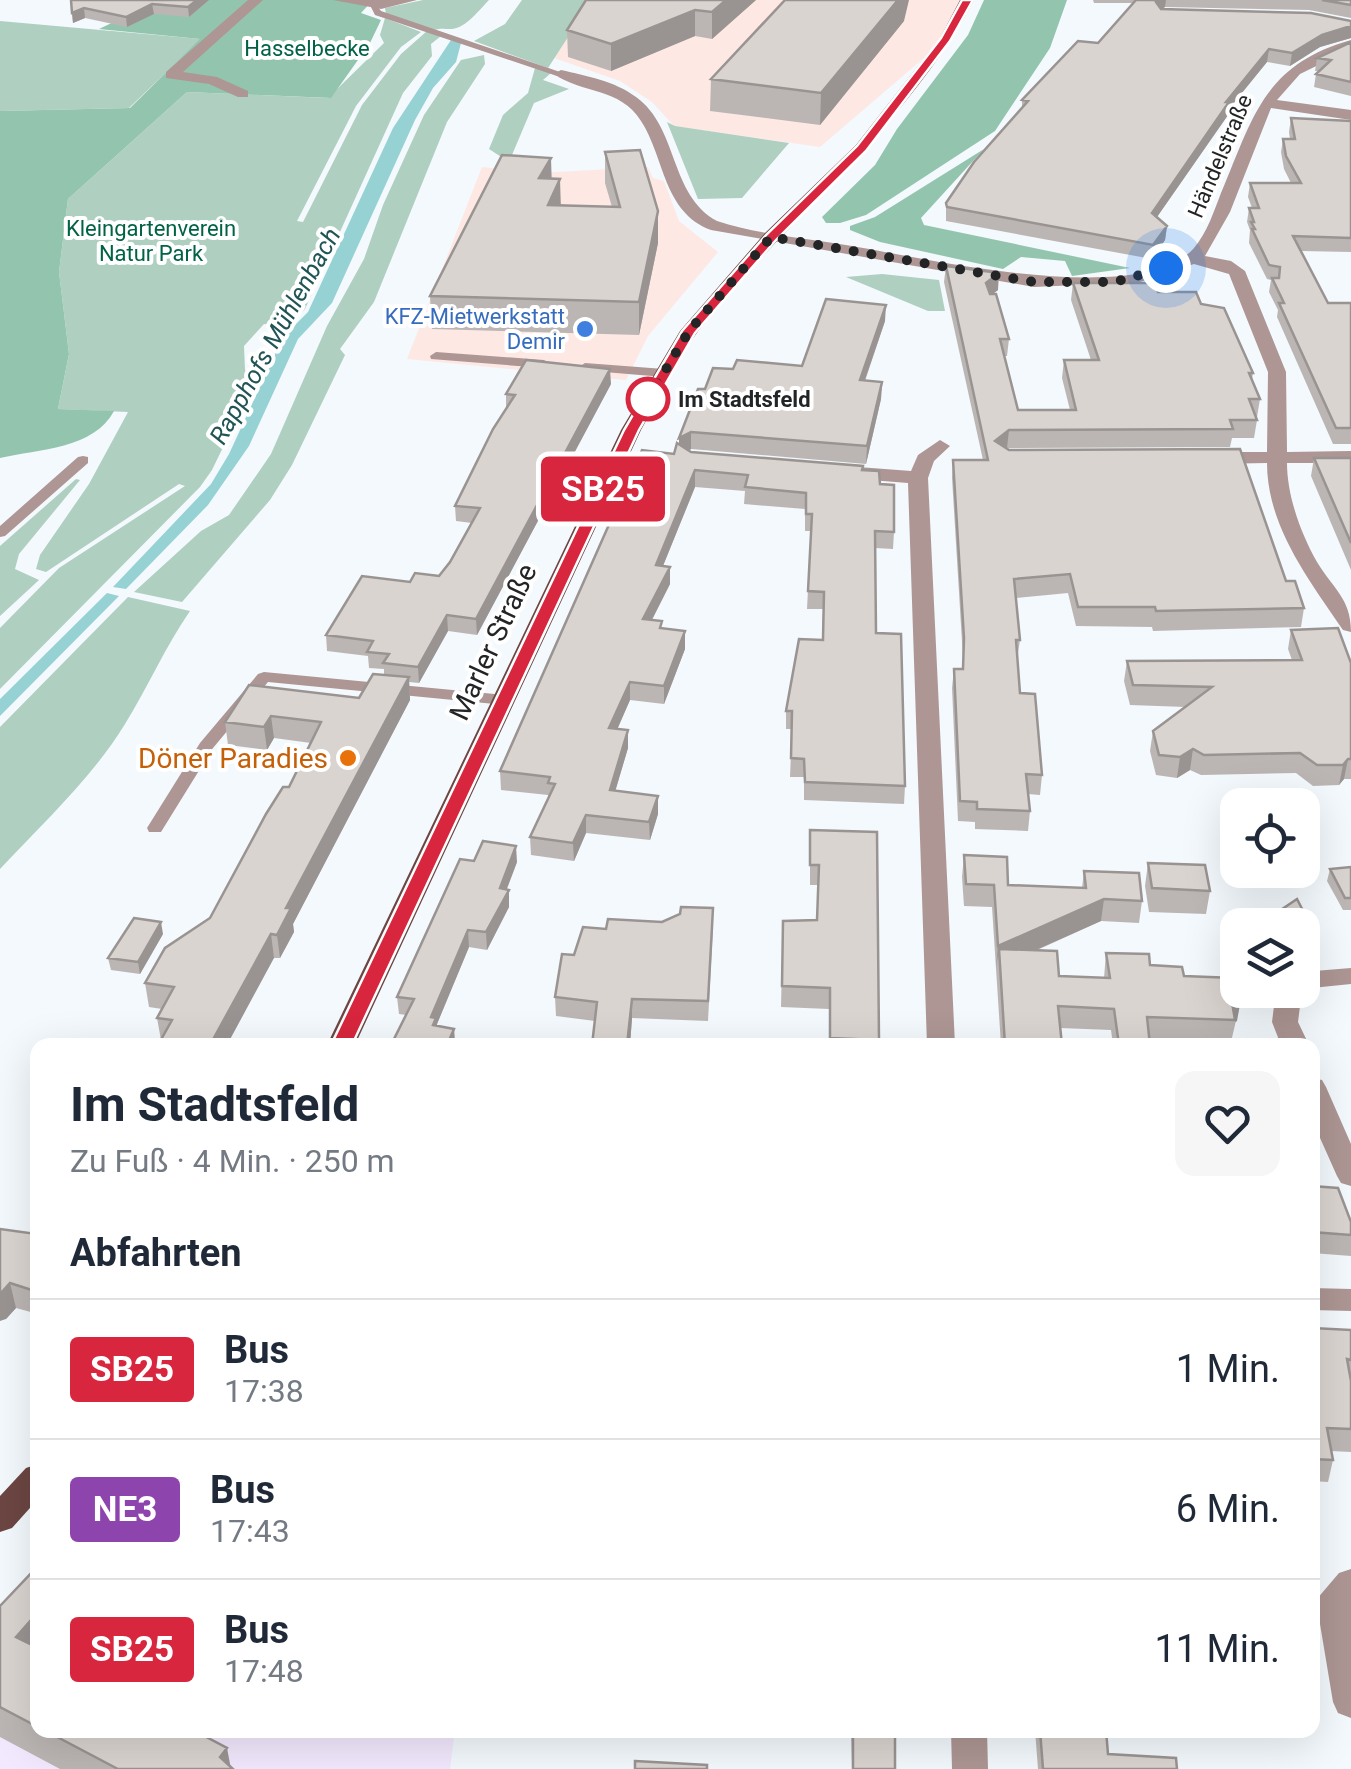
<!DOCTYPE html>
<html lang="de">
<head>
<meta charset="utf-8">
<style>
	:root { --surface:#fff; --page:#f6f6f7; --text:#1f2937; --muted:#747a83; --line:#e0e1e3 }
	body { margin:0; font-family:Roboto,sans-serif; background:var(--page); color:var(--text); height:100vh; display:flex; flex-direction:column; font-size:38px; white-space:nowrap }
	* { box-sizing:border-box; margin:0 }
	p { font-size:32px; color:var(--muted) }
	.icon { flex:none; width:55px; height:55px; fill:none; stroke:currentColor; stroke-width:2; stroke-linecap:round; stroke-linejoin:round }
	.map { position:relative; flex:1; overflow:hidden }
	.details { position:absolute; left:30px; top:1038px; width:1290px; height:700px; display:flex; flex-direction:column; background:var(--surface); border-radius:20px; box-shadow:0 10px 40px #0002 }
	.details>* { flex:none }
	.badge { padding:0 20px; border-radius:8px; font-size:35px; line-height:65px }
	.tools { position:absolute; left:1220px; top:788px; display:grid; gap:20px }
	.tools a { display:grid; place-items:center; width:100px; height:100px; border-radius:20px; background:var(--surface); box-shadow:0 10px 40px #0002; font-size:50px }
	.you { position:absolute; width:50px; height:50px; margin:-25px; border:8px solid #fff; border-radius:50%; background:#1a73e8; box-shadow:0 0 0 15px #1a73e833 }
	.map>.badge { position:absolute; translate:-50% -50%; box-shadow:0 0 0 5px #fff }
	h2 { padding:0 40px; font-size:38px; line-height:90px }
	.round { display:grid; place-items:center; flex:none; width:105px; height:105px; border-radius:20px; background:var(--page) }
	.overview { display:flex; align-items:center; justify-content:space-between; height:170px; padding:0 40px }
	h1 { font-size:48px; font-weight:700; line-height:75px }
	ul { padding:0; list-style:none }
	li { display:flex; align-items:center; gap:30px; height:140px; padding:0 40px; border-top:2px solid var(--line) }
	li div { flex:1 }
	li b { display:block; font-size:38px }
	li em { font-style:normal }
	li .badge { min-width:110px; font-weight:700; text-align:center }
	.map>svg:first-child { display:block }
	.industrial { fill:#fee8e4 }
	.education { fill:#f3e9fe }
	.green { fill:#afcfc0 }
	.forest { fill:#93c5ae }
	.water { fill:#96d2d4 }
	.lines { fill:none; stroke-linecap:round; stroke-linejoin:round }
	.service { fill:#ad9693; fill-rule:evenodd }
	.minor { fill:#ad9693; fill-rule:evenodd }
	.primary { fill:#6c4643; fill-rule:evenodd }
	.wall { fill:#bbb6b3 }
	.shaded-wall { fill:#999492 }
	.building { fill:#dad4d0; stroke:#999492; stroke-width:2.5 }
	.line { fill:#d7263d; stroke:#fff; stroke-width:2.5 }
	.walk { stroke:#222426; stroke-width:10; stroke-dasharray:0 18 }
	.shop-dot { fill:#3f7fe0; stroke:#fff; stroke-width:4 }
	.stop-dot { fill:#fff; stroke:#d7263d; stroke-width:5 }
	.food-dot { fill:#e8710a; stroke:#fff; stroke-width:4 }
	.labels { text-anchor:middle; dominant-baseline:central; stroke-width:8; stroke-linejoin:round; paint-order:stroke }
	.far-park-label { font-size:22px; fill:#026245; stroke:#fff }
	.far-street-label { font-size:22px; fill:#222426; stroke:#fff }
	.far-shop-label { font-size:22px; fill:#366cbe; stroke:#fff; text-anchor:end }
	.far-stop-label { font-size:22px; font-weight:bold; fill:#222426; stroke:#fff; text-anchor:start }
	.far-water-label { font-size:25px; font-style:italic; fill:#205455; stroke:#fff }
	.street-label { font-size:28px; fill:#222426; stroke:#fff }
	.food-label { font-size:28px; fill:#c56008; stroke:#fff; text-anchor:end }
</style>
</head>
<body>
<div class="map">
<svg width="1351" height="1769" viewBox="0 0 1351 1769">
	<rect width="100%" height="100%" fill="#f3f9fd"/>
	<path class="industrial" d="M592 0H967L946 39 820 147 674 126 652 102 620 81 554 58Z
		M482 167 538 173 648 167 653 178 664 181 679 221 718 252 648 336 626 380 407 359Z"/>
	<path class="education" d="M0 1619 38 1730H455L450 1769H0Z"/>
	<path class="green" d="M423 0H489C480 9 466 28 452 29 446 29 440 28 434 30L386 14 385 8Z
		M522 0H592L548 68 474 41 505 24Z
		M385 18 421 32 401 47 356 106 297 221 303 222 362 105 401 54 427 31 441 36 431 44 432 56 403 93 305 309 290 327 264 324 244 346 245 370 257 377 212 470 200 487 0 689V628L59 568 185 486 179 484 46 572 36 569 40 555 89 484 128 412 58 409 69 354 59 272 68 199 187 92 328 98 384 43 380 35Z
		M0 21 201 39 129 108 0 111Z
		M484 55 485 64 447 122 374 302 340 349 345 355 292 465 270 500 182 602 134 592 201 531 229 515 271 454 327 326 364 259 383 205 424 115 461 60Z
		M535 68 551 73 543 80 569 89 534 103 509 162 489 149 503 115 528 93Z
		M667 122 675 126 789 143 742 198 698 199Z
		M882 274 939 280 945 311H928L846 277Z
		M76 479 80 480 19 554 15 569 39 580 0 616V546Z
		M128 597 190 611C165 647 148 687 125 724 92 778 43 823 0 869V727Z"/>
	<path class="forest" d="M132 0H373L361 13 381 20 370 43 331 98 187 92 68 199 59 272 69 354 58 409 114 411C94 449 39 449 0 458V111L130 108 200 39 99 29 139 10Z
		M984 0H1067L1050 48 995 131 866 215 840 223H826L822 217 875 165 897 129 968 35Z
		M984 149 921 218 924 225 1130 268 1072 276 1065 261 1021 257 1003 269 880 242 850 230V226L875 217Z"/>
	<path class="water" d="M451 40 461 43 456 62 433 88 415 120 332 303 298 339 249 446 208 505 126 589 113 587 211 484 229 454 283 337 308 312 393 128Z
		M107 593 119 596 0 716V699Z"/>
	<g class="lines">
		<path class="service" d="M369 3H375L381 11 566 74 557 76 375 15Z
			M436 352 544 360 550 364 544 368 431 359 430 356Z
			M585 363 664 369 670 373 664 377 580 370 579 367Z
			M83 456 88 457V463L5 536 0 537V526L78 457Z
			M264 672 505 695 513 700 505 705 268 682 213 748 161 832H149L147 828 200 743 258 674Z"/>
		<path class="minor" d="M248 0H263L183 72 217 77 248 91V97H238L209 84 166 78V72Z
			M333 0H417L381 9Z
			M1351 40V49L1300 74 1277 100 1351 110V120L1271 108 1230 212 1205 256 1231 261 1245 271 1286 372 1287 452 1351 451V463H1287C1287 496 1301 534 1317 562 1333 589 1351 598 1351 632L1343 630C1309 580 1267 526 1267 463L1212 464 1202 458 1212 452H1267L1268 372 1229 274 1194 264 1140 282 1034 287 711 230C663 212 665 158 641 121 620 87 582 94 554 74L561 70C586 76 615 81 636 97 679 128 669 195 717 221 759 235 808 238 852 246 924 258 1141 309 1194 248 1207 233 1214 211 1221 193 1253 118 1263 65 1351 40Z
			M940 440 950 446 934 461 928 478 955 1045H927L908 483 845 478 835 472 845 466 911 471 918 455Z
			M1351 968V984L1302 989V972Z
			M1276 990H1302L1298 1022 1309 1045H1281L1272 1022Z
			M1312 1078 1322 1080 1326 1087 1351 1144V1186L1341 1183 1337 1176 1312 1120Z
			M1312 1288 1351 1289V1311L1312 1310Z
			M1351 1569V1718L1338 1713 1333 1702 1316 1600 1339 1573Z
			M951 1730H987L988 1769H952Z"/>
		<path class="primary" d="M960 0H974C905 129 788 217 699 330 676 360 659 398 641 430L355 1045H327L621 430 680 331 765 233 856 145 940 38Z
			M38 1464V1499L12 1528 0 1532V1496L26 1468Z"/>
	</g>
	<path class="wall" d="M71 0H209L189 17 154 14 127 27 85 18 73 23Z
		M756 0 712 39 695 36 611 71 568 57 567 30Z
		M1093 0H1351V18L1309 10 1165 7 1162 9 1351 21V38L1320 47 1290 66 1267 62 1228 110V115L1157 217 1167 226 1165 240 1152 259 946 221V203L1022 108V100L1098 43 1133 3H1094Z
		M904 21 820 125 710 111 711 79Z
		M1351 42V96L1314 87 1316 74 1319 71H1315L1317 58Z
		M1291 118 1351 121V252L1301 251 1328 303H1351V444H1333L1277 317 1278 310 1269 292 1271 280 1267 279 1249 243 1250 230 1247 222 1249 208H1252L1248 197 1250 183H1291L1284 169 1281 152 1283 139H1290L1289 132Z
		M605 152 658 211V243L639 335 432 329 430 296 551 179H560V205L612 207 605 183Z
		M946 266 998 290 993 294 1009 339 1007 356H1004L1018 410H1070L1062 378 1064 360H1091L1071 300 1073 283 1158 292 1201 304 1253 373 1252 380 1260 399 1257 417H1256L1257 420 1254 438H1232L1230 447 1007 448 1286 581 1304 608 1301 627 1153 631 1152 627 1076 626 1068 593 1016 598 1020 640 1017 660 1020 693 1042 775 1040 795 1028 794 1030 811 1028 831 975 829V822L958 821 952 688 954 669H962L963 658 952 478 953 460H983L944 282Z
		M885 321 865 381 882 382 881 399 866 464 691 449 689 451 863 470 880 484 894 532 893 549 875 548 876 633 905 786 904 804 804 800V777H790L792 729H786V711L822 640 823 609H807L811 531H805V509L744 504 745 491 695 487 663 566 670 584 652 620 685 649 664 704 630 700 617 729 628 748 615 791 658 796V814L650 840 586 833 574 861 531 855 530 837 548 798V795L501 790 500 771 679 444 705 389 733 369 802 366Z
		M611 384 477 635 448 631 419 683 409 682 410 700 293 924 294 932 280 958H274L161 1040 157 1018 162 1009 149 1007 145 983 210 918 289 787 311 743 274 738 267 750 228 745 225 722 359 698 384 675V669L369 668 368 656 327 651 326 635 410 582 439 576 450 562 472 523 456 521 455 506 506 409V394Z
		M1314 458H1351V570L1311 476Z
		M1291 630 1351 663V779H1344L1339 785 1313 786 1296 773 1201 775 1190 770 1177 778 1156 775 1150 751 1153 731 1186 707 1130 705 1124 681 1127 661 1292 660 1288 649Z
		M810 830 877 832 878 1045H829V1009L781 1007 783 921 817 920 818 885H810Z
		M964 855 1008 885 1082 888 1084 871 1142 901 1139 923 1101 921 1035 951 1059 976 1104 978 1106 953 1184 976 1241 999 1231 1042 1150 1039V1045H1113L1111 1030 1060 1028 1062 1045H1001L992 907 964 906 962 877Z
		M517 862 507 889 509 890V907L487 950 469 947 437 1024V1026L454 1029 455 1045H391L406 1015 399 1014 397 997Z
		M1148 863 1210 891 1206 914 1149 912 1145 886Z
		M1351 867V910H1343L1327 881 1330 869Z
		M1297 899 1316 936 1313 948 1302 945V925H1265L1266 920Z
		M713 927 708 1021 632 1018 630 1045H592L595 1021 556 1016 555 997 574 955 606 929Z
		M163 934 140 974 111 970 108 958Z
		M1312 1186 1351 1222V1256L1312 1253Z
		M0 1229 36 1234 38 1232V1314L16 1308 6 1319Z
		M1312 1328 1351 1330V1452L1331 1451 1333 1460 1328 1482 1312 1481Z
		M38 1539V1730H193L233 1769H60L0 1737V1606L37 1566 32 1548Z
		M851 1730H927L926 1732 895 1730V1769H852Z
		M1035 1730H1106L1108 1754 1177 1769H1038Z"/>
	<path class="shaded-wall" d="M197 0H209L189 17 188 7Z
		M726 0H756L712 39V12Z
		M898 0H909L904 21 820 125 821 93Z
		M1159 0H1166L1165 7 1154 14 1156 2Z
		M152 4 154 14 127 27 126 17Z
		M84 8 85 18 73 23 72 13Z
		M695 10V36L611 71V44Z
		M1351 26V38L1320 47 1290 66 1292 53 1322 35Z
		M1269 49 1267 62 1228 110V115L1150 227 1152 213 1226 102Z
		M551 158 552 189 539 178Z
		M560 179 561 210 548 205Z
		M658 211V243L639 335V302Z
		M1167 226 1165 240 1152 259 1153 245Z
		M999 273 998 290 984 300 986 283Z
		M886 305 885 321 859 397 860 380Z
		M610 369 611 384 477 635 476 619Z
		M882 382 881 399 866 464 867 446Z
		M1009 430 1007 448 995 441Z
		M691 432V449L679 456V438Z
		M695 470V487L656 583V565Z
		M670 567V584L643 637V619Z
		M447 615 448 631 419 683 418 667Z
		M685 631V649L664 704V686Z
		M409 677 410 700 293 924 294 932 280 958 277 935 286 908Z
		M630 682V700L610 746 609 728Z
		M271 716 274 738 267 750 264 727Z
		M628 730V748L610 809V790Z
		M1193 749 1190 770 1177 778 1180 757Z
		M1348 759 1344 779 1339 785 1343 765Z
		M658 796V814L650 840 649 822Z
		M586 815V833L574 861 573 843Z
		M516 846 517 862 502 901 509 890V907L487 950 486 932 500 888Z
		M1104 899 1101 921 1000 966 999 949 996 968 998 946Z
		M161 922 163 934 140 974 138 962Z
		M468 930 469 947 437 1024 438 1035 431 1017Z
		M271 934 274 958 227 1045H210Z
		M632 999V1018L630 1045H627Z
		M1241 999 1237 1021 1235 1022 1232 1002Z
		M454 1029 455 1045H447Z
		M10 1283 16 1308 6 1319 0 1321V1294Z
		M38 1612V1658L16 1637Z
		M227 1748 231 1769 220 1757Z"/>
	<path class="building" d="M71 0H197L188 7 152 4 126 17 84 8 72 13Z
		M586 0H726L712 12 695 10 611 44 567 30Z
		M785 0H898L821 93 711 79Z
		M1136 0H1159L1156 2 1161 9 1311 13 1351 21V26L1322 35 1292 53 1269 49 1226 102H1229L1152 213 1167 226 1153 245 947 207 946 203 974 162 1028 101 1022 100 1078 41 1098 43Z
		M1322 0H1351V5Z
		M1351 42V82L1316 74 1331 60 1317 58Z
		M1291 118 1351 121V238L1293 236 1328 303H1351V428H1336L1279 303H1284L1272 278H1279L1280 267 1269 265 1252 229H1255L1251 222H1254L1249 208H1259L1250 183H1301L1286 156 1283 139H1295Z
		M640 150 658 211 639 302 430 296 502 155 551 158 539 178 560 179 548 205 620 207 605 152Z
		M946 266 999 273 986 283 990 294H996L1009 339H1000L1018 410H1076L1064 360H1099L1073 283H1154L1158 292H1196L1201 304 1224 308 1253 373H1249L1260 399H1249L1257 420H1230L1233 429 1009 430 995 441 1009 450 1240 449 1286 581H1295L1304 608 1156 611 1155 607H1078L1070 574 1014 579 1020 640H1016L1020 693 1035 694 1042 775 1026 774 1030 811 977 809V802L960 801 954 669H963L964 638 953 460H988Z
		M826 299 886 305 860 380 882 382 867 446 691 432 679 438 698 389H705L713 368 733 369 737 360 802 366Z
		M526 360 610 369 476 619 447 615 418 667 383 663 389 654 367 652 373 641 326 635 362 576 410 582 415 573 439 576 450 562 480 508 455 506 493 429 515 395 506 394Z
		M677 443 691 452 863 466 862 470 879 471 880 484 894 485V532L875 531 876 633 901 634 905 786 805 782 804 759 791 758 792 711H786L799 639 823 640 824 592 808 591 812 514H806V493L745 487 748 475 695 470 656 565 670 567 643 619 662 621 660 628 685 631 664 686 630 682 609 728 628 730 610 790 658 796 649 822 586 815 573 843 530 837 555 784 548 783 550 777 500 771 642 450 674 454Z
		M1314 458H1351V543Z
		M1338 628 1351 663V759H1348L1343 765H1317L1300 753 1204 755 1193 749 1180 757 1159 755 1153 731 1212 687 1133 685 1127 661 1302 660 1291 630Z
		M373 674 409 677 286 908H291L277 935 271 934 210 1045H158L172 1020 157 1018 174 987 145 983 165 948 210 918 266 814 283 787H289L321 722 271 716 264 727 225 722 249 685 359 698Z
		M810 830 877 832 879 1040 830 1038V988L782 986 783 921 817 920 819 865H810Z
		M483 841 516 846 500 888 509 890 486 932 468 930 431 1017 436 1018 433 1025 454 1029 447 1045H391L414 999 397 997 460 859 474 861Z
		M964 855 1007 857 1008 885 1086 888 1084 871 1139 873 1142 901 1104 899 998 946 994 885 966 884Z
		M1148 863 1205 865 1210 891 1152 888Z
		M1351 867V898H1345L1330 869Z
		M1297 899 1316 936 1302 932V925H1282L1266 920Z
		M681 907 713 908 708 1001 632 999 627 1045H592L597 1002 555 997 562 954 574 955 583 927 606 929 608 919 662 922 680 914Z
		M134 918 161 922 138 962 108 958Z
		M999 949 1057 951 1059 976 1110 978 1106 953 1149 954 1150 965 1182 967 1184 976 1234 978 1241 999 1232 1002 1235 1020 1147 1017 1150 1045H1119L1114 1009 1058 1006 1062 1045H1005Z
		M1312 1186 1338 1188 1351 1222V1235L1312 1232Z
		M0 1229 36 1234 38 1232V1292L10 1283 0 1294Z
		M1312 1328 1351 1330V1360L1347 1359 1351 1381V1429L1327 1428 1333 1460 1312 1459Z
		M38 1539V1551L32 1548 34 1543Z
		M38 1566V1612L16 1637 38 1648V1727L0 1707V1606Z
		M44 1730H193L227 1748 220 1757 233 1769H118Z
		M853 1730H895V1769H853Z
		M1040 1730H1106L1108 1754 1176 1758 1177 1769H1043Z
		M635 1761 707 1765V1769H635Z"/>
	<path class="line" d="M962 0H973L950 41 866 151 776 240 695 333 639 430 352 1045 349 1050H334L331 1045 624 430 682 331 767 234 857 146 941 38Z"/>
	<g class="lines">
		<path class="walk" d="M648 399 689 331 771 237 1034 282H1114L1166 268"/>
	</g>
	<circle class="shop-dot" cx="585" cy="329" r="10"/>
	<circle class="stop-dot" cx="648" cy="399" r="20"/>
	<circle class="food-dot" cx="348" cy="758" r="10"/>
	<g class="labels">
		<g class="far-park-label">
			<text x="307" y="48">Hasselbecke</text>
			<text x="151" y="228">Kleingartenverein<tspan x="151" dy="25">Natur Park</tspan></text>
		</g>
		<g class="far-street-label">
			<text transform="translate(1220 156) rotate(-67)">Händelstraße</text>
		</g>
		<g class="far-shop-label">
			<text x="565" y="316">KFZ-Mietwerkstatt<tspan x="565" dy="25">Demir</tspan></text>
		</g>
		<g class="far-stop-label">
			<text x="678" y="399">Im Stadtsfeld</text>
		</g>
		<g class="far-water-label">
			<text transform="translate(275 336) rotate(-61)">Rapphofs Mühlenbach</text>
		</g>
		<g class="street-label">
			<text transform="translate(493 642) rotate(-65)">Marler Straße</text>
		</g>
		<g class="food-label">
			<text x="328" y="758">Döner Paradies</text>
		</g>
	</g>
</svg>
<div class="tools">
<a><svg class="icon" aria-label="locate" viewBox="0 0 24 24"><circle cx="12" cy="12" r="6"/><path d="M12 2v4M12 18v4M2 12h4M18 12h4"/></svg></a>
<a><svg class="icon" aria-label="layers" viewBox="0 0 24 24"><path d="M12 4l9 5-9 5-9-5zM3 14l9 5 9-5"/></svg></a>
</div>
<div class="you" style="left:1166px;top:268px"></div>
<b class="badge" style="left:603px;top:489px;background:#d7263d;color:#fff">SB25</b>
<section class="details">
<div class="overview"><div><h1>Im Stadtsfeld</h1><p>Zu Fuß · 4 Min. · 250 m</p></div><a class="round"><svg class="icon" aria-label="heart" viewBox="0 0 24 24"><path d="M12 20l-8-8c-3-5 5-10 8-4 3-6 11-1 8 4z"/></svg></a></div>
<h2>Abfahrten</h2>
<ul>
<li><span class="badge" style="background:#d7263d;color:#fff">SB25</span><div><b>Bus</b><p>17:38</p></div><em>1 Min.</em></li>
<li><span class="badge" style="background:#8e44ad;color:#fff">NE3</span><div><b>Bus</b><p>17:43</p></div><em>6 Min.</em></li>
<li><span class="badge" style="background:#d7263d;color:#fff">SB25</span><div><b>Bus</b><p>17:48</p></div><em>11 Min.</em></li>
</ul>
</section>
</div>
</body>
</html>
